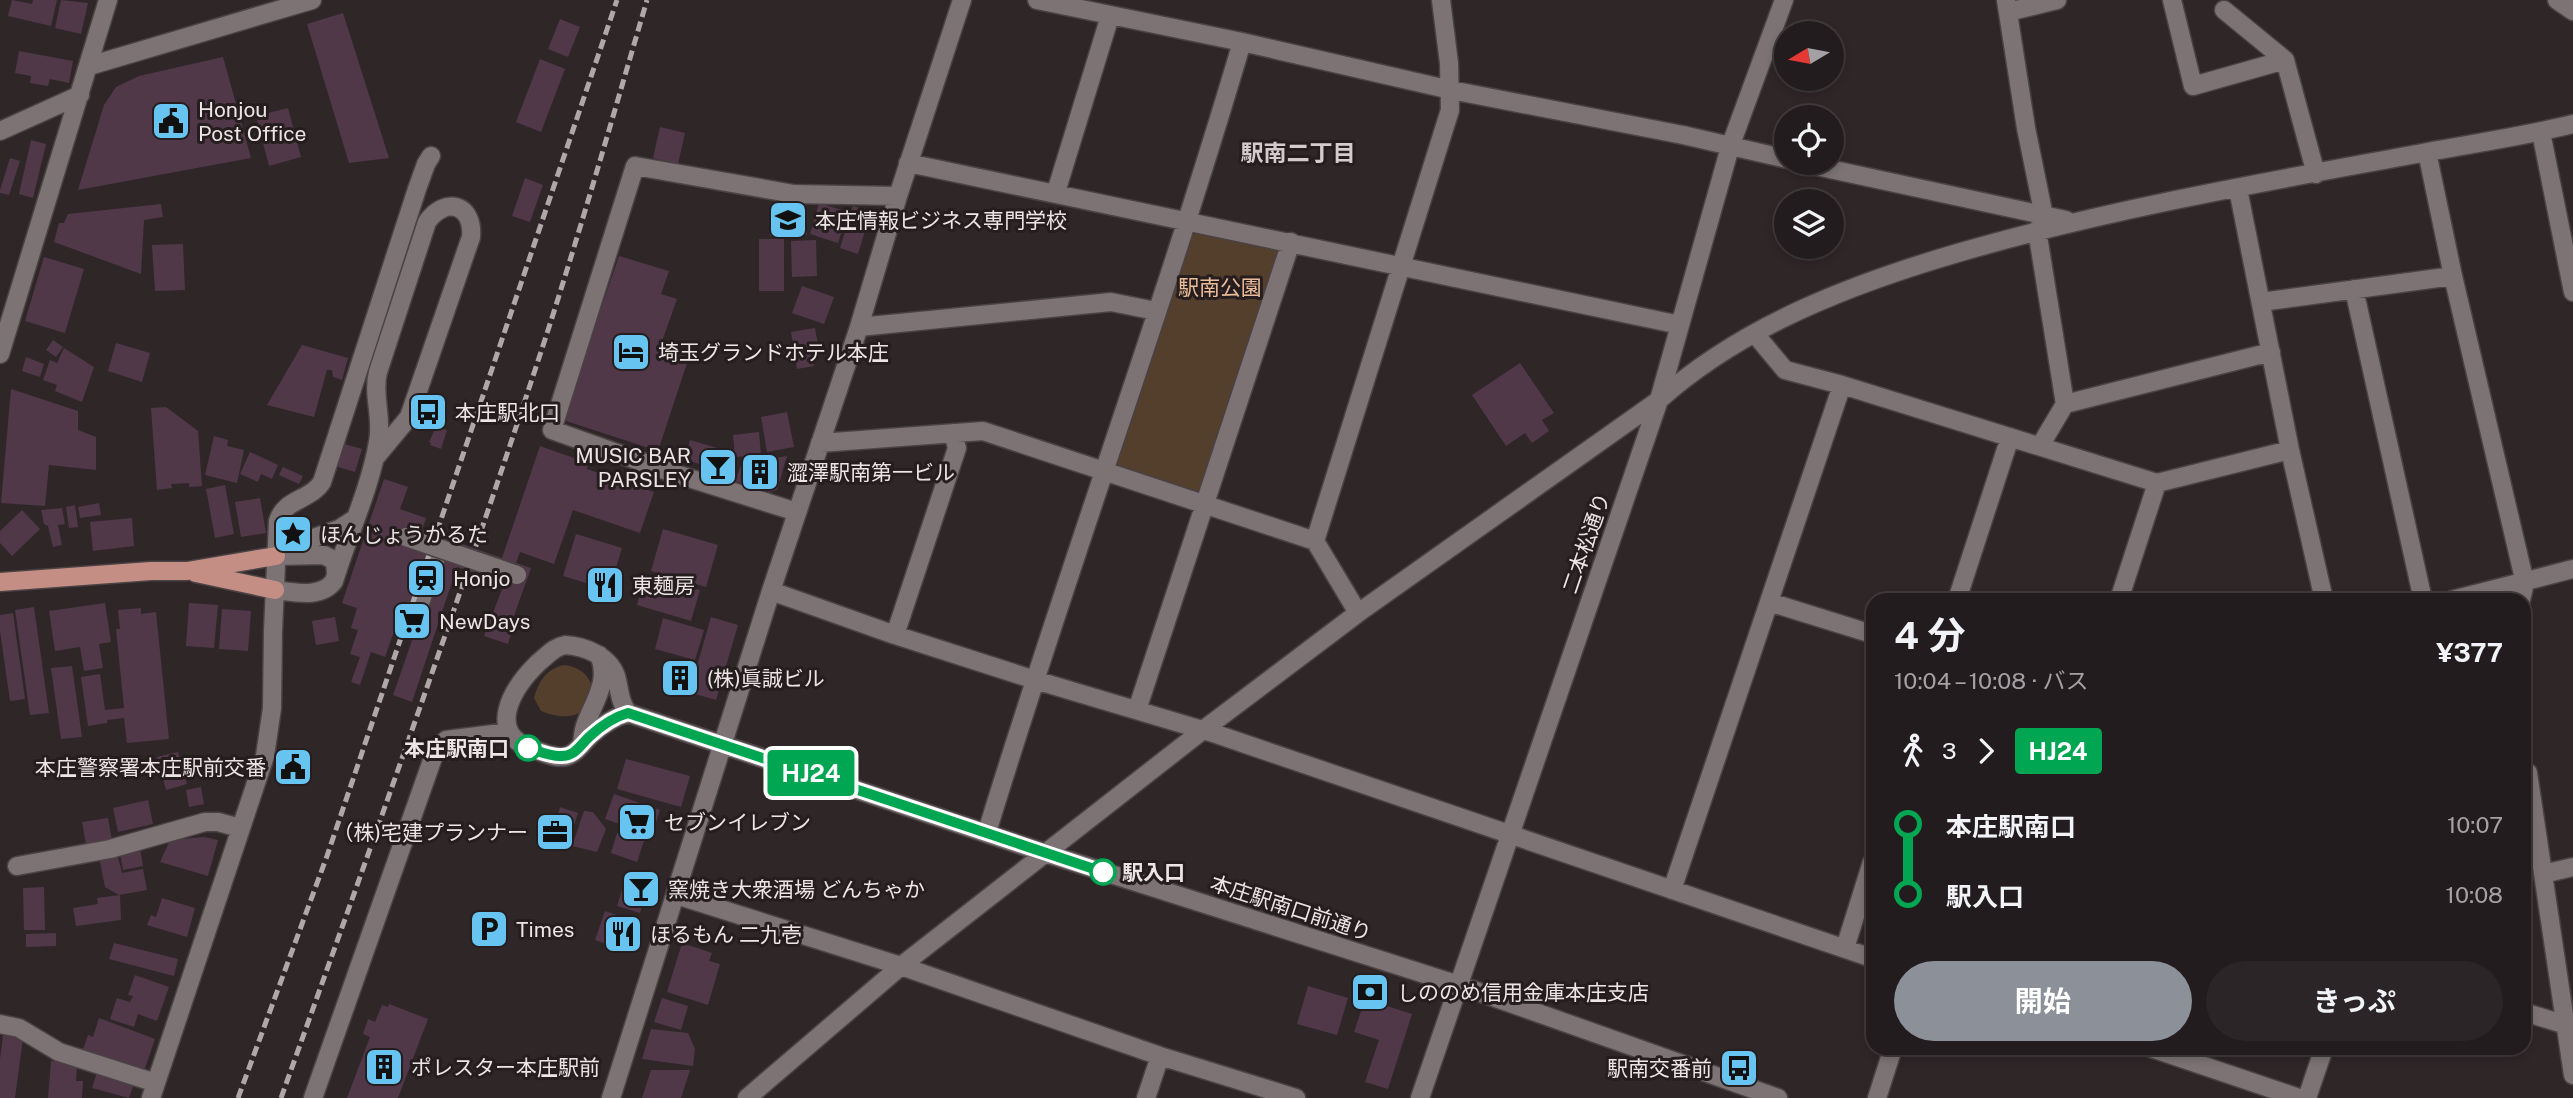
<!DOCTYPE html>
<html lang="ja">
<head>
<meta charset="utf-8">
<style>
	:root { --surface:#231c1e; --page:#2b2527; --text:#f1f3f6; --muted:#a3a1a4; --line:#403a3c; --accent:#8c9099 }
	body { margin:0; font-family:"Public Sans","Noto Sans JP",sans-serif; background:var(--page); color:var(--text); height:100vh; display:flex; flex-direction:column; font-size:26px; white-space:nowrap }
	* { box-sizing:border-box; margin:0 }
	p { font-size:23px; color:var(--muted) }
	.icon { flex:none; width:38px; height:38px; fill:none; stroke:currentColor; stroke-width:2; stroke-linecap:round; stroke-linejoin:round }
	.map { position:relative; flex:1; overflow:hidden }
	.panel { position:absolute; left:1866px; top:593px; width:665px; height:462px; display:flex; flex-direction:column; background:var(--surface); border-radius:21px; box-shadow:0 4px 10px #0003,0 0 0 2px var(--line) }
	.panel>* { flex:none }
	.badge { padding:0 14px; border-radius:5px; font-size:24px; line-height:46px }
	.needle { width:46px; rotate:260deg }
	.buttons { position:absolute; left:1774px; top:21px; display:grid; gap:14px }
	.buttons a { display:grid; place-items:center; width:70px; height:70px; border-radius:50%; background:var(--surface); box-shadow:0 4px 10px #0003,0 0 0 2px var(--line); font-size:35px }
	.map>.badge { position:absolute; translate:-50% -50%; box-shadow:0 0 0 4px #fff }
	.legs { display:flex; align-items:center; gap:10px; height:77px; padding:0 28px; font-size:23px }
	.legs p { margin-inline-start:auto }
	.head { display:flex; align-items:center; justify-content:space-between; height:119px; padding:0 28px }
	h1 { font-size:38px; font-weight:700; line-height:52px }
	.action { display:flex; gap:14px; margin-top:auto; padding:14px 28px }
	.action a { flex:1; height:80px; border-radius:42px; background:var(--accent); color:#fff; font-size:28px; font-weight:700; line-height:80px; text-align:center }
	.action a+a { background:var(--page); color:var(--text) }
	ul { padding:0 28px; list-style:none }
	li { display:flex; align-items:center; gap:24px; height:70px; font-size:26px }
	li i { display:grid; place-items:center; width:10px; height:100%; margin:0 9px; background:currentColor }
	li i::after { content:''; width:18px; height:18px; margin:-9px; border:5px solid; border-radius:50%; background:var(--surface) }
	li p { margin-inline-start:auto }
	li:first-child i { background:linear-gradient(#0000 50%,currentColor 0) }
	li:last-child i { background:linear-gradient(currentColor 50%,#0000 0) }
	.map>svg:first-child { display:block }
	.green { fill:#543e2c }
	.building { fill:#503849 }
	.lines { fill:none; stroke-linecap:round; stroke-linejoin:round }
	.minor-casing { stroke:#4a4244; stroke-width:21 }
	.major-casing { stroke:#4a4244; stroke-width:21 }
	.minor { stroke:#7d7375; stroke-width:18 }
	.major { stroke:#c58e85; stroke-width:18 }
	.rail { stroke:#afa8a9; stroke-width:5; stroke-dasharray:10 5; stroke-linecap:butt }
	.minor-bridge-casing { stroke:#4a4244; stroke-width:21; stroke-linecap:butt }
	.minor-bridge { stroke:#7d7375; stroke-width:18 }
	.line-1-casing { stroke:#fff; stroke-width:16 }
	.line-1 { stroke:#00a651; stroke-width:10 }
	.stop-1-dot { fill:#fff; stroke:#00a651; stroke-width:3.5 }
	.labels { text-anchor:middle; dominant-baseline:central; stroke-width:6; stroke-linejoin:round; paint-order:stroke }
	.poi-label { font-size:21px; fill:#ebe5e6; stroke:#251d1e; text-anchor:start }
	.park-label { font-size:21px; fill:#ebbc98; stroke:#251d1e }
	.street-label { font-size:21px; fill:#ebe5e6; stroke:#251d1e }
	.stop-label { font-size:21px; font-weight:bold; fill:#ebe5e6; stroke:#251d1e; text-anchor:end }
	.neighbourhood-label { font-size:23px; font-weight:bold; fill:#d5cbcd; stroke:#251d1e }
</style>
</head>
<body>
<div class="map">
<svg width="2573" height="1098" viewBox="0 0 2573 1098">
	<rect width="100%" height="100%" fill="#2f2628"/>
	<path class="green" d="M1194 230 1277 244 1279 256 1204 490 1197 494 1119 468 1117 462 1185 240Z
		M564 665C610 670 598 735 541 711L534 698C539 681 546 669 564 665Z"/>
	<path class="building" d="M12 0 32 4 33 0H57L51 26 8 16Z
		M61 0 88 3 81 34 55 28Z
		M343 13 389 158 349 163 307 24Z
		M560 19 580 27 568 57 548 49Z
		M19 51 73 61 69 83 50 79 48 86 30 83 31 76 15 73Z
		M223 57 251 158 78 190 104 105 116 87 139 76Z
		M540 59 565 69 541 132 516 122Z
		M288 108 301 157 269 166 256 116Z
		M660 127 685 133 678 164 653 158Z
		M31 140 46 144 33 198 19 194Z
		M10 158 20 161 9 195 0 193V190Z
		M525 178 543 185 530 222 512 216Z
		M819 203 848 212 838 243 810 234Z
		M161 204 163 217 144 220 141 274 54 242 59 223H64L68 214Z
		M806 205 807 235 770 236V206Z
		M853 206 871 211 858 254 840 248Z
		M759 239H784V291H759Z
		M816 240 817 276 792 277 791 241Z
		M183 244 185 290 155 291 152 245Z
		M619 256 669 271 661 294 677 299 660 347 689 357 658 451 563 420Z
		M44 257 84 269 65 333 25 321Z
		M802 286 834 297 824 324 792 313Z
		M815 328 820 356 813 357 814 366 797 369 791 332Z
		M53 340 63 347 56 357 46 350Z
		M116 343 150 353 142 382 108 371Z
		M302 345 348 358 342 380 333 377 332 370H327L314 417 267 405Z
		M64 348 94 367 82 402 55 391 57 385 43 380 50 360 57 363Z
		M26 357 44 364 40 377 22 371Z
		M1520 363 1554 413 1542 420 1549 431 1532 443 1525 433 1506 446 1472 395Z
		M11 389 78 411V430L96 437V470L49 465 45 506 1 503Z
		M166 407 198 431 202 486 189 487V483L171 484 172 488 157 490 151 408Z
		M787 412 794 447 767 452 761 417Z
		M436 427 447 430 441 449 430 445 431 443 429 442Z
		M759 432 761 455 735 457 733 435Z
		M214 436 228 440 227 446 244 450 237 483 205 475Z
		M690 440 731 452 729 455 737 459 733 476 685 459Z
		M341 443 362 449 355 472 335 466Z
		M540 446 588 463 587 469 654 492 640 533 573 510 554 564 520 552 516 563 531 568 510 627 513 628 508 644 484 636 504 584 457 567 412 702 393 695 416 629 397 623 385 657 371 652 360 685 351 682 360 657 350 654 358 630 351 628 357 608 342 603 384 479 408 487 400 509 426 518 422 530 502 558Z
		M250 452 278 465 272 479 261 474 258 482 240 474Z
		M787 456 777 490 770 492 735 481 742 463Z
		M283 467 303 476 299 484 279 475Z
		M225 485 234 534 215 538 206 489Z
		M260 498 266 533 241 537 235 502Z
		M99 503 101 515 80 518 78 507Z
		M75 505 78 527 69 528 66 507Z
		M62 508 65 524 58 525 62 545 53 547 48 526 44 524 41 510Z
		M22 510 40 529 12 556 0 543V531Z
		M132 518 134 546 93 551 90 522Z
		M663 529 718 545 706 587 651 571Z
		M576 534 622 548 609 590 563 576Z
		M645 575 700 590 691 621 637 605Z
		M105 603 111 642 99 644 103 668 84 671 80 647 55 651 49 611Z
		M189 603 218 605 214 648 186 646Z
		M34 607 49 713 30 715 15 610Z
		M141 608V614L156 612 169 739 127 743 124 718 107 720V723L88 726 81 677 100 674 105 710 124 708 116 629H120L118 610Z
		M222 609 251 611 248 651 219 649Z
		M13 613 25 699 10 701 0 631V615Z
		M335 617 339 641 316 645 312 621Z
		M711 617 738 625 716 700 695 694 693 680Z
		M663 618 704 630 695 660 655 649Z
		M676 660 693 664 685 696 667 691Z
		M72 666 82 737 61 739 51 668Z
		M178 752 187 784 166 790 157 757Z
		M626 759 690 776 681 807 617 789Z
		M201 787 204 804 189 807 186 790Z
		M614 794 660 810 652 835 605 819Z
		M148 800 153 824 118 832 113 808Z
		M560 807 578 813 569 840 553 835Z
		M584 811 593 812 606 829 597 852 572 846Z
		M108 818 112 840 86 844 82 822Z
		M617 833 644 841 637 862 611 853Z
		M204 837 218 840 208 876 160 862 170 840Z
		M140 849 143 866 123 870 120 853Z
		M117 853 122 873 143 869 147 890 119 895 105 887 99 857Z
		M626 877 648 885 640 913 617 906Z
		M44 887 45 930H24L23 888Z
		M120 895 121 920 76 926 73 908 98 904 97 898Z
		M162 898 195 908 187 937 147 925 151 915 156 917Z
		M605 911 634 921 625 950 595 940Z
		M56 933V946L26 947V934Z
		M114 943 178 959 174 976 109 959Z
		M682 943 712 953 709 961 720 964 708 1005 667 992Z
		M135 975 169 987 157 1021 138 1014 134 1027 110 1019 117 998 130 1002 133 996 128 995Z
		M1308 986 1348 998 1337 1035 1297 1024Z
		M662 998 688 1006 681 1030 654 1022Z
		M1365 999 1412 1014 1388 1089 1365 1082 1379 1040 1354 1032Z
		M389 1004 428 1019 398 1098H347L370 1037 363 1034 368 1019 375 1022 382 1005 388 1007Z
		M99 1018 155 1039 143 1074 82 1052 88 1035 93 1037Z
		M651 1029 688 1033 695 1049 693 1066 642 1059Z
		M3 1035 23 1038 15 1098H0V1059Z
		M51 1061 77 1063 76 1081H83L82 1098H48Z
		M651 1070H690L681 1098H642Z
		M97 1072 134 1083 129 1098 92 1088Z"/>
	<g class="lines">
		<defs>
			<path id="minor" d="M1037 0 1242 42 1451 90 1683 135 1787 159
				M2006 0 2026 128 2044 216
				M2172 0 2193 86 2285 60 2316 174
				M2557 0 2573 11
				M2224 10 2285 60
				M2008 12 2057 0
				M89 66 312 0
				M0 131 80 95
				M2541 132 2573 292
				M2427 152 2453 276 2525 583 2521 600
				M908 163 1680 325
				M1802 163 2066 220
				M2238 189 2290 450 2324 600
				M1056 192 1110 16
				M2037 230 2065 404 2040 446
				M2354 289 2423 600
				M2261 302 2453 276
				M859 327 1111 302 1156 311
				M1755 334 1785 370 1842 385 2157 483 2290 450
				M0 354 108 0
				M2065 404 2271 352
				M820 443 983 431 1315 541 1358 613
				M797 512 673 473 552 430 635 166 794 194 898 196
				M1315 541 1450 110 1449 63 1441 0
				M276 556 294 545 339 529 353 520
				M279 556 324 555 335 561 336 574
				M275 590C294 592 321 599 334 581 348 535 370 489 378 442 383 418 372 395 378 372L427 222C445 196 474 204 471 237L409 417 375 458
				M771 591 895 635 1035 680 1216 734 1872 958
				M1957 600 2010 437
				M2119 600 2157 483
				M2452 600 2573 569
				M1769 602 1872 634
				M418 609 439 549
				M895 635 957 448 953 433
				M565 645C585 646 609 656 616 676 620 690 619 701 628 713 614 717 602 725 591 735 583 742 577 753 567 756 556 759 545 753 535 750 483 734 513 687 539 662 548 655 554 647 565 645Z
				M1137 710 1291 242
				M628 713 1045 853 1459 985 1778 1098
				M582 745C583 737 583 730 586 723 595 700 610 680 599 655
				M2524 772 2528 773 2573 1075
				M987 832C1068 567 1164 307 1242 42
				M17 866 110 849 205 822H218L240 828
				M2543 874 2573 867
				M1672 890 1842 385
				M676 895 901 966 1160 1056 1296 1098
				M1845 948 1872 862
				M2524 1012 2566 1025
				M0 1024 19 1028 59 1052 156 1083
				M2151 1048 2299 1098
				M151 1098 265 756 272 708 273 631 278 521C285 498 310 501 322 482L417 189 426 164 431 156
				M313 1098 435 752 446 740 509 732
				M611 1098 771 591 859 327 898 196 962 0
				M747 1098 901 966 1203 730 1358 613 1659 400C1743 325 1854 283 1961 252 2113 208 2271 181 2427 152 2476 143 2525 136 2573 124
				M1146 1098 1160 1056
				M1420 1098 1659 400 1730 147 1784 0
				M1877 1098 1893 1048
				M2307 1098 2324 1048"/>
			<path id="major" d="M196 573 275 590
				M0 582 151 571H187L276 556"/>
		</defs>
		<use href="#minor" class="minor-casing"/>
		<use href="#major" class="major-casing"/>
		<use href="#minor" class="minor"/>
		<use href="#major" class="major"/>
		<path class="rail" d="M238 1098 327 856 617 0
			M281 1098C368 855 455 613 536 367 576 246 611 123 647 0"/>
		<defs>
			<path id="minor-bridge" d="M406 537 517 575"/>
		</defs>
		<use href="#minor-bridge" class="minor-bridge-casing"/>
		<use href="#minor-bridge" class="minor-bridge"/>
	</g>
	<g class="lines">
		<defs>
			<path id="line-1" d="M528 748C538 751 549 756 560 756 575 757 580 745 590 736 601 726 614 717 628 713L1103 872"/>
		</defs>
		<use href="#line-1" class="line-1-casing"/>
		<use href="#line-1" class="line-1"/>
	</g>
	<defs>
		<symbol id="civic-square" viewBox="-11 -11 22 22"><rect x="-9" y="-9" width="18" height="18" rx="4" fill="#67c4f0" stroke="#251d1e"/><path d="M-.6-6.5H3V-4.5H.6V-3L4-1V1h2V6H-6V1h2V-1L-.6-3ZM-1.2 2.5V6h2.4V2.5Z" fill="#111"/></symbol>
		<symbol id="university-square" viewBox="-11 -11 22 22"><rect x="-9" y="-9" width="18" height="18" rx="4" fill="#67c4f0" stroke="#251d1e"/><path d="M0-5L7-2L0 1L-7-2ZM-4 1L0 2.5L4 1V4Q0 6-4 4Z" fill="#111"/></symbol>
		<symbol id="hotel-square" viewBox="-11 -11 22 22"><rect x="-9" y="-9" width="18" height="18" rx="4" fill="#67c4f0" stroke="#251d1e"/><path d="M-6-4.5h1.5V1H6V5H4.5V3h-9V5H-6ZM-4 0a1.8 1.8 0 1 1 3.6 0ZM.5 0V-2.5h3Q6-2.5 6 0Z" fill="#111"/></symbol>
		<symbol id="bus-square" viewBox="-11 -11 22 22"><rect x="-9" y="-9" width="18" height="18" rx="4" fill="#67c4f0" stroke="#251d1e"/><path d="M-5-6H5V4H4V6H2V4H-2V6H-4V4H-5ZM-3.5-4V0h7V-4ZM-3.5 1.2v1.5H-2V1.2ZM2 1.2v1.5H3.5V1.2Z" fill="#111"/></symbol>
		<symbol id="bar-square" viewBox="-11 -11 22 22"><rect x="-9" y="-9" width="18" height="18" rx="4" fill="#67c4f0" stroke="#251d1e"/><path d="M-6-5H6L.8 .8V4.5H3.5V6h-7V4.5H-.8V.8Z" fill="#111"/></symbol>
		<symbol id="building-square" viewBox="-11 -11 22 22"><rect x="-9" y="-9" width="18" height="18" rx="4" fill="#67c4f0" stroke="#251d1e"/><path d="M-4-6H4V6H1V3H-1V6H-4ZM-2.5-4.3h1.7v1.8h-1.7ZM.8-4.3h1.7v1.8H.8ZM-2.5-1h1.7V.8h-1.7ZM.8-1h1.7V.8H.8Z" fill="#111"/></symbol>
		<symbol id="sight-square" viewBox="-11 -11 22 22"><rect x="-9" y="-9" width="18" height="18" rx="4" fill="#67c4f0" stroke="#251d1e"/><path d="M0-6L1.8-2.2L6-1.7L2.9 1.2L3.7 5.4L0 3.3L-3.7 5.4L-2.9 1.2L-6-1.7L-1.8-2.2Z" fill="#111"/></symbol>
		<symbol id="station-square" viewBox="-11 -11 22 22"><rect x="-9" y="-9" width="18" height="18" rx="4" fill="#67c4f0" stroke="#251d1e"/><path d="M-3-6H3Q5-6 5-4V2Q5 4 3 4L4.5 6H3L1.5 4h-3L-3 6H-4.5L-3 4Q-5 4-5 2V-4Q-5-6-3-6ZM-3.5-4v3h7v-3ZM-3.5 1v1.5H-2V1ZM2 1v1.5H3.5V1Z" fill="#111"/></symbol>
		<symbol id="restaurant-square" viewBox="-11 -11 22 22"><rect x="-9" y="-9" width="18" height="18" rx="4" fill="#67c4f0" stroke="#251d1e"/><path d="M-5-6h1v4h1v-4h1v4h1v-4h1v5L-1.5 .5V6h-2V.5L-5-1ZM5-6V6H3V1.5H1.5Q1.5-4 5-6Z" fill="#111"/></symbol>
		<symbol id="supermarket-square" viewBox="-11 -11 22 22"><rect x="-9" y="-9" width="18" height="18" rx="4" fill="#67c4f0" stroke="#251d1e"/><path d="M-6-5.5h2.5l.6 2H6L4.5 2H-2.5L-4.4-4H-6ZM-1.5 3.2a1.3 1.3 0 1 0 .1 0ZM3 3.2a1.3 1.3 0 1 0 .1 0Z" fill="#111"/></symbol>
		<symbol id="office-square" viewBox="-11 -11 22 22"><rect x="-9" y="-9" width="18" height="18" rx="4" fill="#67c4f0" stroke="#251d1e"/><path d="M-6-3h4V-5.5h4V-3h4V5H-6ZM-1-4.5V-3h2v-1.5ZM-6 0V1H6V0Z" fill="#111"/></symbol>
		<symbol id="parking-square" viewBox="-11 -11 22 22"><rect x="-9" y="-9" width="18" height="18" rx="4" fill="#67c4f0" stroke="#251d1e"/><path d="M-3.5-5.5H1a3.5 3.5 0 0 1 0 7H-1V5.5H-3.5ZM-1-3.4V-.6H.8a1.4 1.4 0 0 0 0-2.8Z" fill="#111"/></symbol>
		<symbol id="bank-square" viewBox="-11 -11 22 22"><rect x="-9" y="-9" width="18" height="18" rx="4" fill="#67c4f0" stroke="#251d1e"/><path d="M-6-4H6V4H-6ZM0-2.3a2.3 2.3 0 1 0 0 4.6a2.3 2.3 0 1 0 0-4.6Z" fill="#111"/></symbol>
	</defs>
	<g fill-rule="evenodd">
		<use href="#civic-square" x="149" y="99" width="44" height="44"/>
		<use href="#university-square" x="766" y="198" width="44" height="44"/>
		<use href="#hotel-square" x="609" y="330" width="44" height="44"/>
		<use href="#bus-square" x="406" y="390" width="44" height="44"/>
		<use href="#bar-square" x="696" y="445" width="44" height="44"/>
		<use href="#building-square" x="738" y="450" width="44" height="44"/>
		<use href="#sight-square" x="271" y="512" width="44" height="44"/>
		<use href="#station-square" x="404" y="556" width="44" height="44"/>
		<use href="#restaurant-square" x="583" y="563" width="44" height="44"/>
		<use href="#supermarket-square" x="390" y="599" width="44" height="44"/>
		<use href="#building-square" x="658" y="656" width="44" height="44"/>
		<use href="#civic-square" x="271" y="745" width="44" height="44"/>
		<use href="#supermarket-square" x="615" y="800" width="44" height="44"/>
		<use href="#office-square" x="533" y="810" width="44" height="44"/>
		<use href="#bar-square" x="619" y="867" width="44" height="44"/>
		<use href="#parking-square" x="467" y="907" width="44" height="44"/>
		<use href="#restaurant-square" x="601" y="912" width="44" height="44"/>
		<use href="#bank-square" x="1348" y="970" width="44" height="44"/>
		<use href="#building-square" x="362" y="1045" width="44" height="44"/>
		<use href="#bus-square" x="1717" y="1046" width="44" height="44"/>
	</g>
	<g class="stop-1-dot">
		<circle cx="528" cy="748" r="12"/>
		<circle cx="1103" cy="872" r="12"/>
	</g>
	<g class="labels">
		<g class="poi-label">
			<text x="198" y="109">Honjou<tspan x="198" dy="24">Post Office</tspan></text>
			<text x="815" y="220">本庄情報ビジネス専門学校</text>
			<text x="658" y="352">埼玉グランドホテル本庄</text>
			<text x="455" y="412">本庄駅北口</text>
			<text x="691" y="455" text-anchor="end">MUSIC BAR<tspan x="691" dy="24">PARSLEY</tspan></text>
			<text x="787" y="472">澀澤駅南第一ビル</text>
			<text x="320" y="534">ほんじょうかるた</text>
			<text x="453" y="578">Honjo</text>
			<text x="632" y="585">東麺房</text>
			<text x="439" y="621">NewDays</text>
			<text x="707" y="678">(株)眞誠ビル</text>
			<text x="266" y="767" text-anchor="end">本庄警察署本庄駅前交番</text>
			<text x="664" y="822">セブンイレブン</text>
			<text x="528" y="832" text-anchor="end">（株)宅建プランナー</text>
			<text x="668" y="889">窯焼き大衆酒場 どんちゃか</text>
			<text x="516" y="929">Times</text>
			<text x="650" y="934">ほるもん 二九壱</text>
			<text x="1397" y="992">しののめ信用金庫本庄支店</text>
			<text x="411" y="1067">ポレスター本庄駅前</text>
			<text x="1712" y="1068" text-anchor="end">駅南交番前</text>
		</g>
		<g class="park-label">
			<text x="1220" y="287">駅南公園</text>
		</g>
		<g class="street-label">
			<text transform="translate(1586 543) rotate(-71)">二本松通り</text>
			<text transform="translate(1291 908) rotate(18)">本庄駅南口前通り</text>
		</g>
		<g class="stop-label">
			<text x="509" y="748">本庄駅南口</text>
			<text x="1122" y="872" text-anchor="start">駅入口</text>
		</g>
		<g class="neighbourhood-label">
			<text x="1298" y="152">駅南二丁目</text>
		</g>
	</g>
</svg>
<div class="buttons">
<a><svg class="needle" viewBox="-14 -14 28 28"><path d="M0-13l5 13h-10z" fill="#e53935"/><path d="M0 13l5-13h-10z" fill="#a3a1a4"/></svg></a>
<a><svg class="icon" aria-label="locate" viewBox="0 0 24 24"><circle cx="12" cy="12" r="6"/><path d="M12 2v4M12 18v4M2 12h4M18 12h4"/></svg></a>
<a><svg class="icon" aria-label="layers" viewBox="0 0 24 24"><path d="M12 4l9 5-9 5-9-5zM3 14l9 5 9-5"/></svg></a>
</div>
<b class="badge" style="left:811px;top:773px;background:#00a651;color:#fff">HJ24</b>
<section class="panel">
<div class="head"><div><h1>4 分</h1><p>10:04 – 10:08 · バス</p></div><b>¥377</b></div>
<div class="legs"><svg class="icon" aria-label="walk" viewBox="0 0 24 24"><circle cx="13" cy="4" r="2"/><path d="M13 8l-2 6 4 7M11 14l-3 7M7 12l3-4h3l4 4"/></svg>3<svg class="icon" aria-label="forward" viewBox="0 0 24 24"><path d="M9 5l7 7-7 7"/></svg><b class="badge" style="background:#00a651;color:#fff">HJ24</b></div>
<ul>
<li><i style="color:#00a651"></i><b>本庄駅南口</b><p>10:07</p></li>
<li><i style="color:#00a651"></i><b>駅入口</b><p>10:08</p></li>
</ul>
<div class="action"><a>開始</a><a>きっぷ</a></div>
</section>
</div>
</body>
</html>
